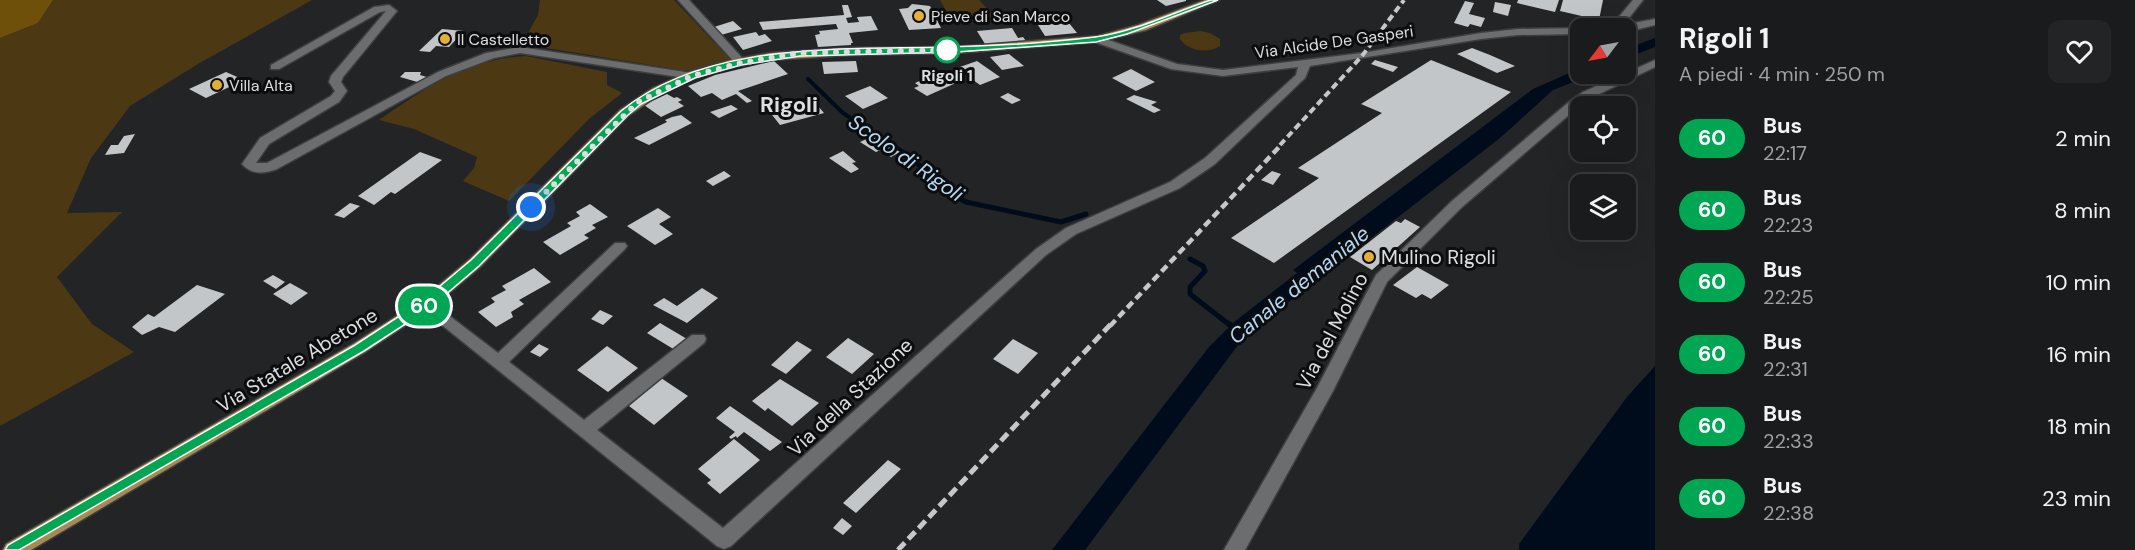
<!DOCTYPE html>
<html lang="it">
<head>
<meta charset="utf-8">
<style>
	:root { --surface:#1a1b1c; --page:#232425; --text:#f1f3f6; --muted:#9fa1a3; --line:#38393b }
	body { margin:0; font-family:"DM Sans",sans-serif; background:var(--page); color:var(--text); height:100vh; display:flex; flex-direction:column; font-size:22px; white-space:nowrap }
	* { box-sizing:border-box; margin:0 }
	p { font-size:20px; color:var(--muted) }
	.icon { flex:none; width:33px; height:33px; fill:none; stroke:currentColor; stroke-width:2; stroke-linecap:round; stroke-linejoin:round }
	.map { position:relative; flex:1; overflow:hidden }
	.details { display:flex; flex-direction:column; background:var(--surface); width:480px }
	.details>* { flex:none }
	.badge { padding:0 12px; border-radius:20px; font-size:21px; line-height:39px }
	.needle { width:39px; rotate:238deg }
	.fabs { position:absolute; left:1570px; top:18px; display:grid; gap:12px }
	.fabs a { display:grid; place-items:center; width:66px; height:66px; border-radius:12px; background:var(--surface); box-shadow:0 6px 24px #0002,0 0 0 2px var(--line); font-size:30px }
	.you { position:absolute; width:30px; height:30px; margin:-15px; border:4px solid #fff; border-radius:50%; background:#1a73e8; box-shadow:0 0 0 9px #1a73e833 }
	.map>.badge { position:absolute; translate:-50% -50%; box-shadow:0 0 0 3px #fff }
	.round { display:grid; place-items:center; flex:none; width:63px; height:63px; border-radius:12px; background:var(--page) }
	.head { display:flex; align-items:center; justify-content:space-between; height:102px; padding:0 24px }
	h1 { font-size:28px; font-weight:700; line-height:45px }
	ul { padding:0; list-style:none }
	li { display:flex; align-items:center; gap:18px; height:72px; padding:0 24px }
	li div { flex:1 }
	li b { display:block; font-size:22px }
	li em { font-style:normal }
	li .badge { min-width:66px; font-weight:700; text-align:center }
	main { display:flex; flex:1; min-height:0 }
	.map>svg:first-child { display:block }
	.green { fill:#4c3913 }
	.forest { fill:#6e500a }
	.water { fill:#000c1c }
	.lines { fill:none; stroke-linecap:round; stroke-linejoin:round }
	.stream-far2 { stroke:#000c1c; stroke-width:4 }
	.stream-far1 { stroke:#000c1c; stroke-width:5 }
	.stream { stroke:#000c1c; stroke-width:6 }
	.canal { fill:#000c1c; fill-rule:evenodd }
	.building { fill:#c3c6c8 }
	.minor-casing { stroke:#3e3f41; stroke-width:3 }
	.major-casing { stroke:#3e3f41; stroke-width:3 }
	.minor { fill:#6b6d6f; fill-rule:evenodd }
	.major { fill:#a58a52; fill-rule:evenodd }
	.rail-far2 { stroke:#c6c7c9; stroke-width:4; stroke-dasharray:7 4; stroke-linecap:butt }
	.rail-far1 { stroke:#c6c7c9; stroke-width:4.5; stroke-dasharray:8 4.5; stroke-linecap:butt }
	.rail { stroke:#c6c7c9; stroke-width:5; stroke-dasharray:10 5; stroke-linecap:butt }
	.line { fill:#00a651; stroke:#fff; stroke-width:1.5 }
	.walk { stroke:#dddee0; stroke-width:6; stroke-dasharray:0 10.8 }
	.poi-dot { fill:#e4ae35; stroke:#0c0d0e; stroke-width:2 }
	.stop-dot { fill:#fff; stroke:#00a651; stroke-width:3 }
	.labels { text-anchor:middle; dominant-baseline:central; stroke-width:6; stroke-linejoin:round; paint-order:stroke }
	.far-poi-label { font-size:16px; fill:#dddee0; stroke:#0c0d0e; text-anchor:start }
	.far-street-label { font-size:16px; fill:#dddee0; stroke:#0c0d0e }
	.far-stop-label { font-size:16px; font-weight:bold; fill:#dddee0; stroke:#0c0d0e }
	.poi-label { font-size:20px; fill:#dddee0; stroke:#0c0d0e; text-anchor:start }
	.street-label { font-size:20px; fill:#dddee0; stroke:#0c0d0e }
	.water-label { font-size:21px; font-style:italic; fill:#b4d8f6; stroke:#0c0d0e }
	.quarter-label { font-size:22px; font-weight:bold; fill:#dddee0; stroke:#0c0d0e }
</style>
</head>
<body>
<main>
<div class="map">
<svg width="1655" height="550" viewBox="0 0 1655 550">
	<rect width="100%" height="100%" fill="#222426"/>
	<path class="green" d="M53 0H312L198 64 130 106 91 158 67 213 122 212 57 277 92 324 134 352 0 426V38L38 23Z
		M540 0H674L730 59 692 70H681L522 44 538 15Z
		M940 0H979L998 20 952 22Z
		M1201 31 1210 33 1220 39V46C1208 54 1188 51 1180 39V35L1185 33Z
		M526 56 607 72V85L622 93 589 119 509 201 463 181 474 168 477 157 414 129 379 120C427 87 466 59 526 56Z"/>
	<path class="forest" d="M0 0H53L38 23 0 38Z"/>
	<path class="water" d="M1581 68V74H1594L1553 90 1500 138 1263 322 1238 345 1085 550H1052L1209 347 1233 323 1297 273 1293 270 1533 89Z
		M1655 366V550H1519V544L1627 397Z"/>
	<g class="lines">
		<path class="stream-far2" d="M808 79 843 113 892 145"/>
		<path class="stream-far1" d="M890 144 909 156 949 192 966 202 1061 222 1086 214
			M1190 259 1203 266 1205 271 1190 287V294L1231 326"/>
		<path class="stream" d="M1229 324 1235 329"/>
		<path class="canal" d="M1655 38V47L1626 58V49Z"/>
	</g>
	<path class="building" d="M1157 0H1186V1L1166 6Z
		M1518 0H1559L1555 12 1517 3Z
		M1563 0H1603L1599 20 1560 11Z
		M1465 1 1474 3 1469 14 1485 18 1481 27 1470 24 1468 27 1454 23Z
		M1495 2 1511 5 1508 16 1493 12Z
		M912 4 930 6 941 28 909 30 899 9 908 8Z
		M842 5H848L852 17 846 18 848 23 859 22 857 17 871 16 878 30 849 33 853 43H851V45L818 47 815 35 820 34 819 31 838 29 836 24 763 30 759 22 844 15Z
		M733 21 742 29 721 35 714 27Z
		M1069 23 1077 33 1045 36 1038 25Z
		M1012 28 1018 38 1023 37 1026 41 985 44 977 31Z
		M442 29 464 31 449 47 436 46 430 52 419 51Z
		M756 32 759 36 765 34 772 41 743 50 733 37Z
		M1472 48 1490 55 1515 66 1497 73 1457 54Z
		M1009 54 1024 66 1002 70 990 57Z
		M1375 60 1398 67 1393 72 1371 64Z
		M1431 60 1511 92 1274 263 1231 238 1319 178 1298 168 1382 113 1361 104Z
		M774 61 788 74 738 91 752 101 747 103 736 94 722 100 712 93 701 97 688 86 715 75Z
		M856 61 858 72 824 74 822 62Z
		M977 61 1000 77 980 85 957 68Z
		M1131 69 1155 82 1136 91 1112 78Z
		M226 72 244 80 206 98 189 89Z
		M405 72H421L420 75 430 78 421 83 400 77Z
		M940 72 958 82 927 96 914 88 919 86 915 83Z
		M870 86 888 98 863 109 845 96Z
		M1008 93 1021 100 1012 104 1000 97Z
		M667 94 674 98 677 97 682 100 678 102 684 106 661 117 644 105Z
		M1134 95 1157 102 1151 105 1161 110 1154 113 1126 99Z
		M812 99 824 113 780 125 769 111Z
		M731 105 738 109 719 118 710 112Z
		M681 115 692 123 649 145 634 138 667 122 665 120 672 117Z
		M135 134 124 153 105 155 111 145H118L124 136Z
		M873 136 900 152 891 157 880 150 876 152 860 142Z
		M843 151 856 162 852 163 859 169 851 173 829 158Z
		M420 152 442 160 395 194 391 192 374 205 358 196Z
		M724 171 731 176 713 186 706 181Z
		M1272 171 1281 174 1273 185 1261 180Z
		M350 203 360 206 344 218 334 215Z
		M590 204 608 217 592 225 596 228 584 235 589 238 560 255 543 242 571 226 567 223 580 216 576 212Z
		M658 208 671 217 659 224 673 234 655 245 627 226Z
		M1405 219 1420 227 1372 270 1350 257 1396 221 1401 223Z
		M1417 267 1449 285 1431 299 1422 294 1416 298 1393 285Z
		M534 268 551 282 519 300 524 304 511 312 513 317 496 327 478 312 495 302 491 298 506 290 502 286Z
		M273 275 285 282 276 289 263 281Z
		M290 283 308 293 291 305 273 294Z
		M197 285 225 294 175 332 159 327 142 335 132 327 148 314 154 317Z
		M702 288 718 298 687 323 653 305 664 298 677 306Z
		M600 310 613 316 603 325 591 319Z
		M660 323 687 339 675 350 647 333Z
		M848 338 874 354 852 374 826 357Z
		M1013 339 1038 353 1018 374 993 359Z
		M797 341 812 350 786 374 771 365Z
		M539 344 549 349 540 357 530 352Z
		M607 346 638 368 608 392 577 370Z
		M661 378 688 396 654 425 629 406Z
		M780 379 819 403 792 426 768 408 765 411 752 401Z
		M730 406 782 442 770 451 744 432 737 438 736 436 731 439 729 437 735 432 716 418Z
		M734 439 760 460 720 494 707 483 711 480 698 469Z
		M888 460 901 469 856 513 843 503Z
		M842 518 852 526 843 535 833 528Z"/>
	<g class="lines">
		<defs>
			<path id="minor" d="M678 0H689L745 61V65H737Z
				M1633 0H1643L1629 18 1633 23 1655 19V25L1631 31 1620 28 1623 25 1618 18Z
				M389 5 397 11 343 77 341 82 347 91 339 102 269 144 256 163H267L438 72 486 53 520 47 692 73 698 76 692 79 520 53 494 58 446 76 277 169C264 174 252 175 242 164L260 138 331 96 335 91 329 82 331 76 386 11 380 12 279 69H271V65L374 7Z
				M1581 28H1584H1581V34L1518 35 1481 39 1310 66 1305 78 1215 164 1180 188 1076 234 1046 255 731 546 724 549 717 546 417 305 420 301H430L498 353 615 243H625L627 246 625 249 509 362 584 420 692 335H704L706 339 704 343 597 430 723 528 1036 249 1066 228 1170 182 1205 158 1296 75 1298 67 1223 76 1171 69 1092 41V37H1100L1177 64 1223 70 1362 53 1481 33 1518 29Z
				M1655 60V67L1591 98 1577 108 1462 207 1387 282 1333 391 1245 550H1224L1317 388 1376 275 1452 201 1569 102 1583 92Z"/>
			<path id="major" d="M1205 0H1219L1146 30 1098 42 955 53 851 55 770 60 732 66 697 77 661 93 628 116 480 267 430 309 365 352 31 550H3L6 544 353 344 420 301 470 259 620 110 653 88 689 72 731 60 770 53 851 48 955 47 1098 36 1138 25Z"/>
		</defs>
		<use href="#minor" class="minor-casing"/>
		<use href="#major" class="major-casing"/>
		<use href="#minor" class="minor"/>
		<use href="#major" class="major"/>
		<path class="rail-far2" d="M1280 145 1362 56 1404 0"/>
		<path class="rail-far1" d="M1110 326 1282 144"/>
		<path class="rail" d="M898 550 1111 324"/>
	</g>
	<path class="line" d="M1211 0H1218L1127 34 1096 42 956 52 800 56 741 65 695 78 641 104 628 115 479 266 430 308 364 351 19 550H5L8 545 355 345 421 302 471 260 621 111C707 41 840 50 945 47 994 46 1046 43 1095 37 1134 32 1174 12 1211 0Z"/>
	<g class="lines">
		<path class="walk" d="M531 207 638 102 692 76 741 63 800 53 956 50H947"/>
	</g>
	<g class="poi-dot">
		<circle cx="919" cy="16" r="6"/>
		<circle cx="445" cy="39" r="6"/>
		<circle cx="217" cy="85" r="6"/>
		<circle cx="1369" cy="257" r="6"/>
	</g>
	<circle class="stop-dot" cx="947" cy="50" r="12"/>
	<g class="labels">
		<g class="far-poi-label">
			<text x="931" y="16">Pieve di San Marco</text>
			<text x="457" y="39">Il Castelletto</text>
			<text x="229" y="85">Villa Alta</text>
		</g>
		<g class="far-street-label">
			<text transform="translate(1334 42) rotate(-8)">Via Alcide De Gasperi</text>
		</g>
		<g class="far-stop-label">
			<text x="947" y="75">Rigoli 1</text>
		</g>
		<g class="poi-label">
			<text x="1381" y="257">Mulino Rigoli</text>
		</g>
		<g class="street-label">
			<text transform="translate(1332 331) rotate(-62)">Via del Molino</text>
			<text transform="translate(297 360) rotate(-31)">Via Statale Abetone</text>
			<text transform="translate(850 397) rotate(-43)">Via della Stazione</text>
		</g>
		<g class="water-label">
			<text transform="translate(906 158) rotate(35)">Scolo di Rigoli</text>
			<text transform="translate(1299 285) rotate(-39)">Canale demaniale</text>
		</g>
		<g class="quarter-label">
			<text x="789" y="104">Rigoli</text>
		</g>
	</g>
</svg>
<div class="fabs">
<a><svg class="needle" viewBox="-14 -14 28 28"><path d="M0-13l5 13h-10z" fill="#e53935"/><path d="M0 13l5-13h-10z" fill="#9fa1a3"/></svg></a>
<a><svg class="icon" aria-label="locate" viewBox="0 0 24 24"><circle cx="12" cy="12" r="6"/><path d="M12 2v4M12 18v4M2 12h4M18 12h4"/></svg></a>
<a><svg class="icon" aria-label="layers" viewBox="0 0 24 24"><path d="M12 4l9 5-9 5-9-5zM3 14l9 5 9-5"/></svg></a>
</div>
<div class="you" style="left:531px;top:207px"></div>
<b class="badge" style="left:424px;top:306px;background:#00a651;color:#fff">60</b>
</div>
<section class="details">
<div class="head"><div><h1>Rigoli 1</h1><p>A piedi · 4 min · 250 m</p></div><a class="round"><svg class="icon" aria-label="heart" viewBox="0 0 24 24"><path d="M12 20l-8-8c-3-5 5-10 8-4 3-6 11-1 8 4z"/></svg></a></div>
<ul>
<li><span class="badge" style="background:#00a651;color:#fff">60</span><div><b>Bus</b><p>22:17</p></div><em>2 min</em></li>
<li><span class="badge" style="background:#00a651;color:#fff">60</span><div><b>Bus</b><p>22:23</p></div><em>8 min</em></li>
<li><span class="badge" style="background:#00a651;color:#fff">60</span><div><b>Bus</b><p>22:25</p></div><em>10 min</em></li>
<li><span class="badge" style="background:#00a651;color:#fff">60</span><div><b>Bus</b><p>22:31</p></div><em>16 min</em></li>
<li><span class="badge" style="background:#00a651;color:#fff">60</span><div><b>Bus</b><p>22:33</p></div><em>18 min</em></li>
<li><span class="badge" style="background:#00a651;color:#fff">60</span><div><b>Bus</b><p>22:38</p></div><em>23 min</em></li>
</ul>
</section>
</main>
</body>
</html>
